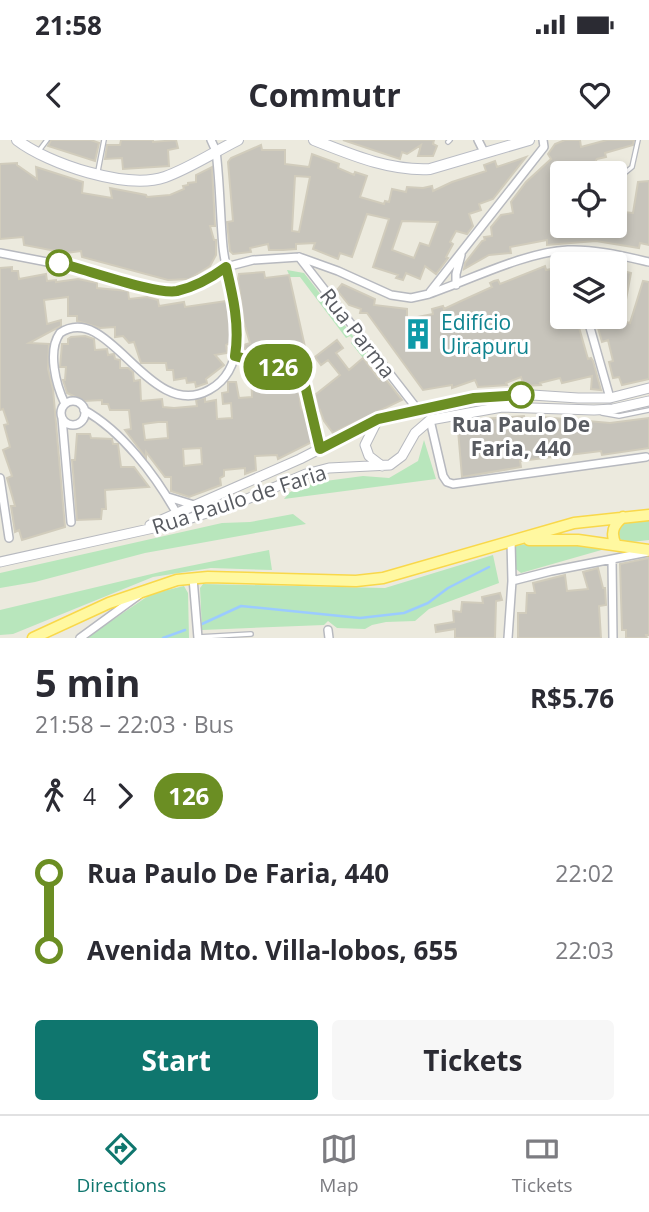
<!DOCTYPE html>
<html lang="en">
<head>
<meta charset="utf-8">
<style>
	:root { --surface:#fff; --page:#f7f7f7; --text:#2b2b33; --muted:#7c7c81; --line:#e1e1e2; --accent:#0f766e }
	body { margin:0; font-family:"Open Sans",sans-serif; background:var(--page); color:var(--text); height:100vh; display:flex; flex-direction:column; font-size:26px; white-space:nowrap }
	* { box-sizing:border-box; margin:0 }
	p { font-size:23px; color:var(--muted) }
	.icon { flex:none; width:38px; height:38px; fill:none; stroke:currentColor; stroke-width:2; stroke-linecap:round; stroke-linejoin:round }
	.map { position:relative; height:498px; overflow:hidden }
	.panel { display:flex; flex-direction:column; background:var(--surface); flex:1 }
	.panel>* { flex:none }
	.badge { padding:0 14px; border-radius:23px; font-size:24px; line-height:46px }
	.controls { position:absolute; left:550px; top:21px; display:grid; gap:14px }
	.controls a { display:grid; place-items:center; width:77px; height:77px; border-radius:7px; background:var(--surface); box-shadow:0 4px 10px #0003; font-size:35px }
	.map>.badge { position:absolute; translate:-50% -50%; box-shadow:0 0 0 4px #fff }
	.legs { display:flex; align-items:center; gap:10px; height:77px; padding:0 35px; font-size:23px }
	.legs p { margin-inline-start:auto }
	.headline { display:flex; align-items:center; justify-content:space-between; height:119px; padding:0 35px }
	h1 { font-size:38px; font-weight:700; line-height:52px }
	.cta { display:flex; gap:14px; margin-top:auto; padding:14px 35px }
	.cta a { flex:1; height:80px; border-radius:7px; background:var(--accent); color:#fff; font-size:28px; font-weight:700; line-height:80px; text-align:center }
	.cta a+a { background:var(--page); color:var(--text) }
	ul { padding:0 35px; list-style:none }
	li { display:flex; align-items:center; gap:24px; height:77px; font-size:26px }
	li i { display:grid; place-items:center; width:10px; height:100%; margin:0 9px; background:currentColor }
	li i::after { content:''; width:18px; height:18px; margin:-9px; border:5px solid; border-radius:50%; background:var(--surface) }
	li p { margin-inline-start:auto }
	li:first-child i { background:linear-gradient(#0000 50%,currentColor 0) }
	li:last-child i { background:linear-gradient(currentColor 50%,#0000 0) }
	.status { display:flex; justify-content:space-between; align-items:center; height:49px; padding:0 35px; background:var(--surface); direction:ltr }
	.status svg { height:19px; fill:currentColor }
	header { display:flex; justify-content:space-between; align-items:center; height:91px; padding:0 35px; background:var(--surface); font-size:32px; font-weight:700 }
	.tab-bar { display:flex; justify-content:space-around; align-items:center; height:98px; border-top:2px solid var(--line); background:var(--surface); font-size:19px; color:var(--muted) }
	.tab-bar a { display:grid; justify-items:center; gap:4px }
	.tab-bar .selected { color:var(--accent) }
	.map>svg:first-child { display:block }
	.green { fill:#b8e6bc }
	.lines { fill:none; stroke-linecap:round; stroke-linejoin:round }
	.stream { stroke:#9bcbff; stroke-width:2.5 }
	.building { fill:#c7c4bb; stroke:#d1ccbc; stroke-width:2; fill-rule:evenodd }
	.service-casing { stroke:#b7b9bf; stroke-width:6 }
	.minor-casing { stroke:#b7b9bf; stroke-width:10 }
	.tertiary-casing { stroke:#b7b9bf; stroke-width:11 }
	.secondary-casing { stroke:#b9bcc4; stroke-width:12 }
	.primary-casing { stroke:#f9d84a; stroke-width:13 }
	.service { stroke:#fff; stroke-width:3.5 }
	.minor { stroke:#fff; stroke-width:7 }
	.tertiary { stroke:#fff; stroke-width:9 }
	.secondary { stroke:#fff; stroke-width:10 }
	.primary { stroke:#fff8a0; stroke-width:10 }
	.line-1-casing { stroke:#fff; stroke-width:16 }
	.line-1 { stroke:#6b8e23; stroke-width:10 }
	.stop-1-dot { fill:#fff; stroke:#6b8e23; stroke-width:3.5 }
	.labels { text-anchor:middle; dominant-baseline:central; stroke-width:6; stroke-linejoin:round; paint-order:stroke }
	.culture-label { font-size:21px; fill:#0d838f; stroke:#fff; text-anchor:start }
	.street-label { font-size:21px; fill:#585b61; stroke:#fff }
	.stop-label { font-size:21px; font-weight:bold; fill:#585b61; stroke:#fff }
</style>
</head>
<body>
<div class="status"><b>21:58</b><svg viewBox="0 0 49 12"><path d="M0 12V9h3v3zM5 12V6h3v6zM10 12V3h3v9zM15 12V0h3v12zM26 1h20v11H26zM47 4h2v5h-2z"/></svg></div>
<header><svg class="icon" aria-label="back" viewBox="0 0 24 24"><path d="M15 5l-7 7 7 7"/></svg>Commutr<svg class="icon" aria-label="heart" viewBox="0 0 24 24"><path d="M12 20l-8-8c-3-5 5-10 8-4 3-6 11-1 8 4z"/></svg></header>
<div class="map">
<svg width="649" height="498" viewBox="0 0 649 498">
	<rect width="100%" height="100%" fill="#eceade"/>
	<path class="green" d="M287 130 304 133 367 214 363 218 351 203 354 200 350 196 346 198 300 137H290Z
		M424 300 436 339 284 359 290 352 318 342 363 336 389 338 418 321Z
		M293 374 306 384 145 413 35 442 0 448V433L222 383 250 382Z
		M649 379V400C637 401 624 405 615 395L621 381Z
		M531 403 583 405 605 409 521 433 516 429 515 406Z
		M269 410 272 430 211 428 153 437 13 494 0 495V470L160 432Z
		M493 415 499 443 429 469 415 481 386 482 372 485 365 489 337 488 328 481 324 485 202 490 200 448 203 444 385 448Z
		M184 446 188 453 189 498H86L151 454Z"/>
	<g class="lines">
		<path class="stream" d="M202 484 241 466 360 478 404 473 428 463 448 448 489 427
			M163 498 185 490"/>
	</g>
	<path class="building" d="M51 0H91L99 3 95 21 48 6Z
		M121 0H153V2L176 0 178 8 168 10 169 26 123 29 122 18 105 19 107 5H120Z
		M343 0H434L433 4 437 6 433 16H418L421 5 407 14 402 12 400 19Z
		M565 0H580L581 7 607 0H634L633 5 605 13 606 17 597 19 595 22V33H562V45L552 54 556 63 562 62V86H615L617 74 623 72 633 73 638 42 649 41V105L640 103 639 108 596 101 547 105V100L510 107 511 113 489 115 464 129 465 123 482 101 485 100 484 97 492 96 491 87 501 75 513 73 511 62 526 42 551 19 548 14 555 4Z
		M261 5 262 10H285V24L309 27 312 14 339 24 338 28 354 35 355 32 367 36 360 57 384 64 385 61 389 62 392 49 406 52 407 47 423 48 432 46 433 51 452 42 486 31 484 25 495 21 497 27 526 17 493 59 479 64 481 70 469 74 473 86 467 94 456 91 450 102 453 104 446 117 448 118 436 134 425 126 420 139 406 133 403 140 396 138 398 135 373 127 389 79 367 74 352 117 340 113 338 119 313 109 315 103 296 104V109L283 110H269L268 104 250 108 251 112 233 114 230 111 227 82 233 81 228 22 231 18ZM295 36 310 37 299 92 292 91ZM402 81 438 82 429 106 420 103 414 118 392 110Z
		M17 23V25L37 39 36 27 83 42 82 53 112 58 110 48 146 55 147 57 170 55 184 49 183 46 188 45V43L196 42V35L212 27 215 86H210L214 100H216V115L210 126 189 139 168 140 82 117 81 111 66 113 24 105 23 97 0 99V24Z
		M545 126 546 130 562 127V177H576L588 219 591 218 593 221 601 250 591 249 592 236 562 243 560 238 540 243 541 245 524 246 521 237 506 243 507 245 478 247 475 240 452 248V245L423 250 367 173H360L361 169 349 165 337 150 342 144 375 159 374 165 407 169V179L433 174 432 169 443 166 444 169 461 161 492 147 490 143 494 141 498 140 500 144Z
		M12 127V131H18L19 139 46 134 47 141 56 140V142L78 139 97 143V148L128 151 129 159 147 157 158 160 159 166 184 162 185 167 227 161 230 185V203L226 205 227 213 215 215 224 225 206 239 207 243 196 247 195 242 187 243 186 238 174 240 173 230H167L166 223H141L134 202 129 203 123 196 115 197V187L100 188 77 181V176H68V157L44 160 47 184 61 180V186L29 203 49 204 48 229 53 249 65 387 22 400 19 390 15 392 11 366H15L7 338 12 336 3 310 10 307 4 285 8 284 3 269 0 270V128Z
		M619 130 631 133 622 181 630 183 643 141 649 142V239L622 245 619 237 613 238 609 222 613 221 608 200 602 202 595 177H614V159Z
		M264 132 265 138 289 135 305 207 294 209 297 221 284 223 254 215 253 210 246 212 244 205 250 203 244 183 238 139 239 134Z
		M85 196 94 199 95 210 107 209 108 215 114 214 115 219 120 220V228H128L133 232 134 241 140 240 141 261 162 259 163 267 174 268 197 266 196 260 205 257V262L216 260 217 279 232 278 231 263 223 264 222 253 228 252V242H236L239 258 252 257 251 232 260 231V235L278 234V239L291 238V243L298 245 301 268 305 273 312 302 278 319 277 315 255 316 256 330 245 334V328L224 330V336L220 338 221 345 189 357 171 351V337H165L146 312V318L125 290 131 289 129 270H110L108 264H102V260L84 261 67 253 63 240H65L66 227H60L62 204H68V199L71 197ZM158 282H167L168 298 145 300 143 284ZM201 308 202 324 184 326 183 309Z
		M337 200 343 208 336 213 349 230 363 218 379 239 383 236 402 260 333 293 324 281 320 270 319 271 315 255 340 235 328 220 321 225 315 217Z
		M524 276 525 280H543V277L610 283 649 278V308L602 315 601 311 520 321 521 327 462 337 458 290 469 289 468 280Z
		M77 294H90L91 298 112 299 113 304H118L121 327H134L149 347 105 350 106 369H102L101 379 77 380 72 320H75Z
		M649 418V495H646L647 498H626V490H622L620 424Z
		M598 428 603 448H605L606 465 599 466 601 498H518V473H526L527 453H535L533 443 565 435 567 451 588 449 583 432Z
		M500 453 502 460 496 461 495 498H455V489L436 492 435 485 454 482 453 471 461 472 462 462 483 463 482 457Z"/>
	<g class="lines">
		<defs>
			<path id="service" d="M448 2 450 0
				M38 12 47 0
				M98 31 104 0
				M607 32H626L632 27 638 0
				M602 273 619 276 649 270
				M198 497 251 494"/>
			<path id="minor" d="M478 0 484 12
				M568 110 572 124
				M0 113 89 130 124 141 175 152 209 140 226 127 253 120 299 117 338 131 391 155 411 158 429 154C470 140 525 112 568 110 595 109 623 116 649 122
				M299 117 418 270
				M456 145V134L461 115
				M430 152 544 7 543 0
				M587 177 610 258
				M235 216 300 234 304 241 320 309
				M61 273a12 12 0 1 1 24 0a12 12 0 1 1-24 0Z
				M65 264C56 245 47 211 60 193 109 160 149 283 209 250 259 223 227 148 223 107 220 75 220 43 216 11L211 0
				M84 270C122 291 155 335 176 372
				M62 278 71 382
				M430 280 443 336 447 342 453 344 646 317
				M0 338 9 398
				M168 357 194 365
				M612 419 613 498
				M193 438 198 498
				M512 441 551 431 648 412
				M328 490 329 498
				M80 498 139 455
				M508 498 512 441 511 401"/>
			<path id="tertiary" d="M377 281 365 305 369 316 382 326
				M150 385 300 319 378 279 474 258 532 255 578 258H610L649 248
				M0 422 176 383 240 362 306 334 329 328 390 325 402 316 415 293 430 280 502 267 594 270 613 269 649 261"/>
			<path id="secondary" d="M17 0C48 24 127 50 165 37 190 28 214 12 238 0
				M314 0C352 15 389 31 430 29L529 0"/>
			<path id="primary" d="M529 400H578L649 410
				M616 405C610 393 613 385 623 377
				M33 498 109 463 177 440 208 437 356 441 383 438 574 383 649 375"/>
		</defs>
		<use href="#service" class="service-casing"/>
		<use href="#minor" class="minor-casing"/>
		<use href="#tertiary" class="tertiary-casing"/>
		<use href="#secondary" class="secondary-casing"/>
		<use href="#primary" class="primary-casing"/>
		<use href="#service" class="service"/>
		<use href="#minor" class="minor"/>
		<use href="#tertiary" class="tertiary"/>
		<use href="#secondary" class="secondary"/>
		<use href="#primary" class="primary"/>
	</g>
	<g class="lines">
		<defs>
			<path id="line-1" d="M59 123C85 129 156 155 177 151 195 147 211 138 226 127 233 156 240 186 235 216L300 234 304 241 320 309 378 279 474 258 521 255"/>
		</defs>
		<use href="#line-1" class="line-1-casing"/>
		<use href="#line-1" class="line-1"/>
	</g>
	<defs>
		<symbol id="building-bare" viewBox="-9 -9 18 18"><path d="M-4-6H4V6H1V3H-1V6H-4ZM-2.5-4.3h1.7v1.8h-1.7ZM.8-4.3h1.7v1.8H.8ZM-2.5-1h1.7V.8h-1.7ZM.8-1h1.7V.8H.8Z" fill="#0f9aa8" stroke="#fff" stroke-width="2.5" paint-order="stroke"/></symbol>
	</defs>
	<g fill-rule="evenodd">
		<use href="#building-bare" x="396" y="172" width="44" height="44"/>
	</g>
	<g class="stop-1-dot">
		<circle cx="59" cy="123" r="12"/>
		<circle cx="521" cy="255" r="12"/>
	</g>
	<g class="labels">
		<g class="culture-label">
			<text x="441" y="182">Edifício<tspan x="441" dy="24">Uirapuru</tspan></text>
		</g>
		<g class="street-label">
			<text transform="translate(358 193) rotate(52)">Rua Parma</text>
			<text transform="translate(239 359) rotate(-18)">Rua Paulo de Faria</text>
		</g>
		<g class="stop-label">
			<text x="521" y="284">Rua Paulo De<tspan x="521" dy="24">Faria, 440</tspan></text>
		</g>
	</g>
</svg>
<div class="controls">
<a><svg class="icon" aria-label="locate" viewBox="0 0 24 24"><circle cx="12" cy="12" r="6"/><path d="M12 2v4M12 18v4M2 12h4M18 12h4"/></svg></a>
<a><svg class="icon" aria-label="layers" viewBox="0 0 24 24"><path d="M12 4l9 5-9 5-9-5zM3 14l9 5 9-5"/></svg></a>
</div>
<b class="badge" style="left:278px;top:227px;background:#6b8e23;color:#fff">126</b>
</div>
<section class="panel">
<div class="headline"><div><h1>5 min</h1><p>21:58 – 22:03 · Bus</p></div><b>R$5.76</b></div>
<div class="legs"><svg class="icon" aria-label="walk" viewBox="0 0 24 24"><circle cx="13" cy="4" r="2"/><path d="M13 8l-2 6 4 7M11 14l-3 7M7 12l3-4h3l4 4"/></svg>4<svg class="icon" aria-label="forward" viewBox="0 0 24 24"><path d="M9 5l7 7-7 7"/></svg><b class="badge" style="background:#6b8e23;color:#fff">126</b></div>
<ul>
<li><i style="color:#6b8e23"></i><b>Rua Paulo De Faria, 440</b><p>22:02</p></li>
<li><i style="color:#6b8e23"></i><b>Avenida Mto. Villa-lobos, 655</b><p>22:03</p></li>
</ul>
<div class="cta"><a>Start</a><a>Tickets</a></div>
</section>
<nav class="tab-bar">
<a class="selected"><svg class="icon" aria-label="directions" viewBox="0 0 24 24"><path d="M12 3l9 9-9 9-9-9zM9 14v-3h6M13 9l2 2-2 2"/></svg>Directions</a>
<a><svg class="icon" aria-label="map" viewBox="0 0 24 24"><path d="M3 6l6-2 6 2 6-2v14l-6 2-6-2-6 2zM9 4v14M15 6v14"/></svg>Map</a>
<a><svg class="icon" aria-label="tickets" viewBox="0 0 24 24"><path d="M3 7h18v10H3zM15 7v10"/></svg>Tickets</a>
</nav>
</body>
</html>
